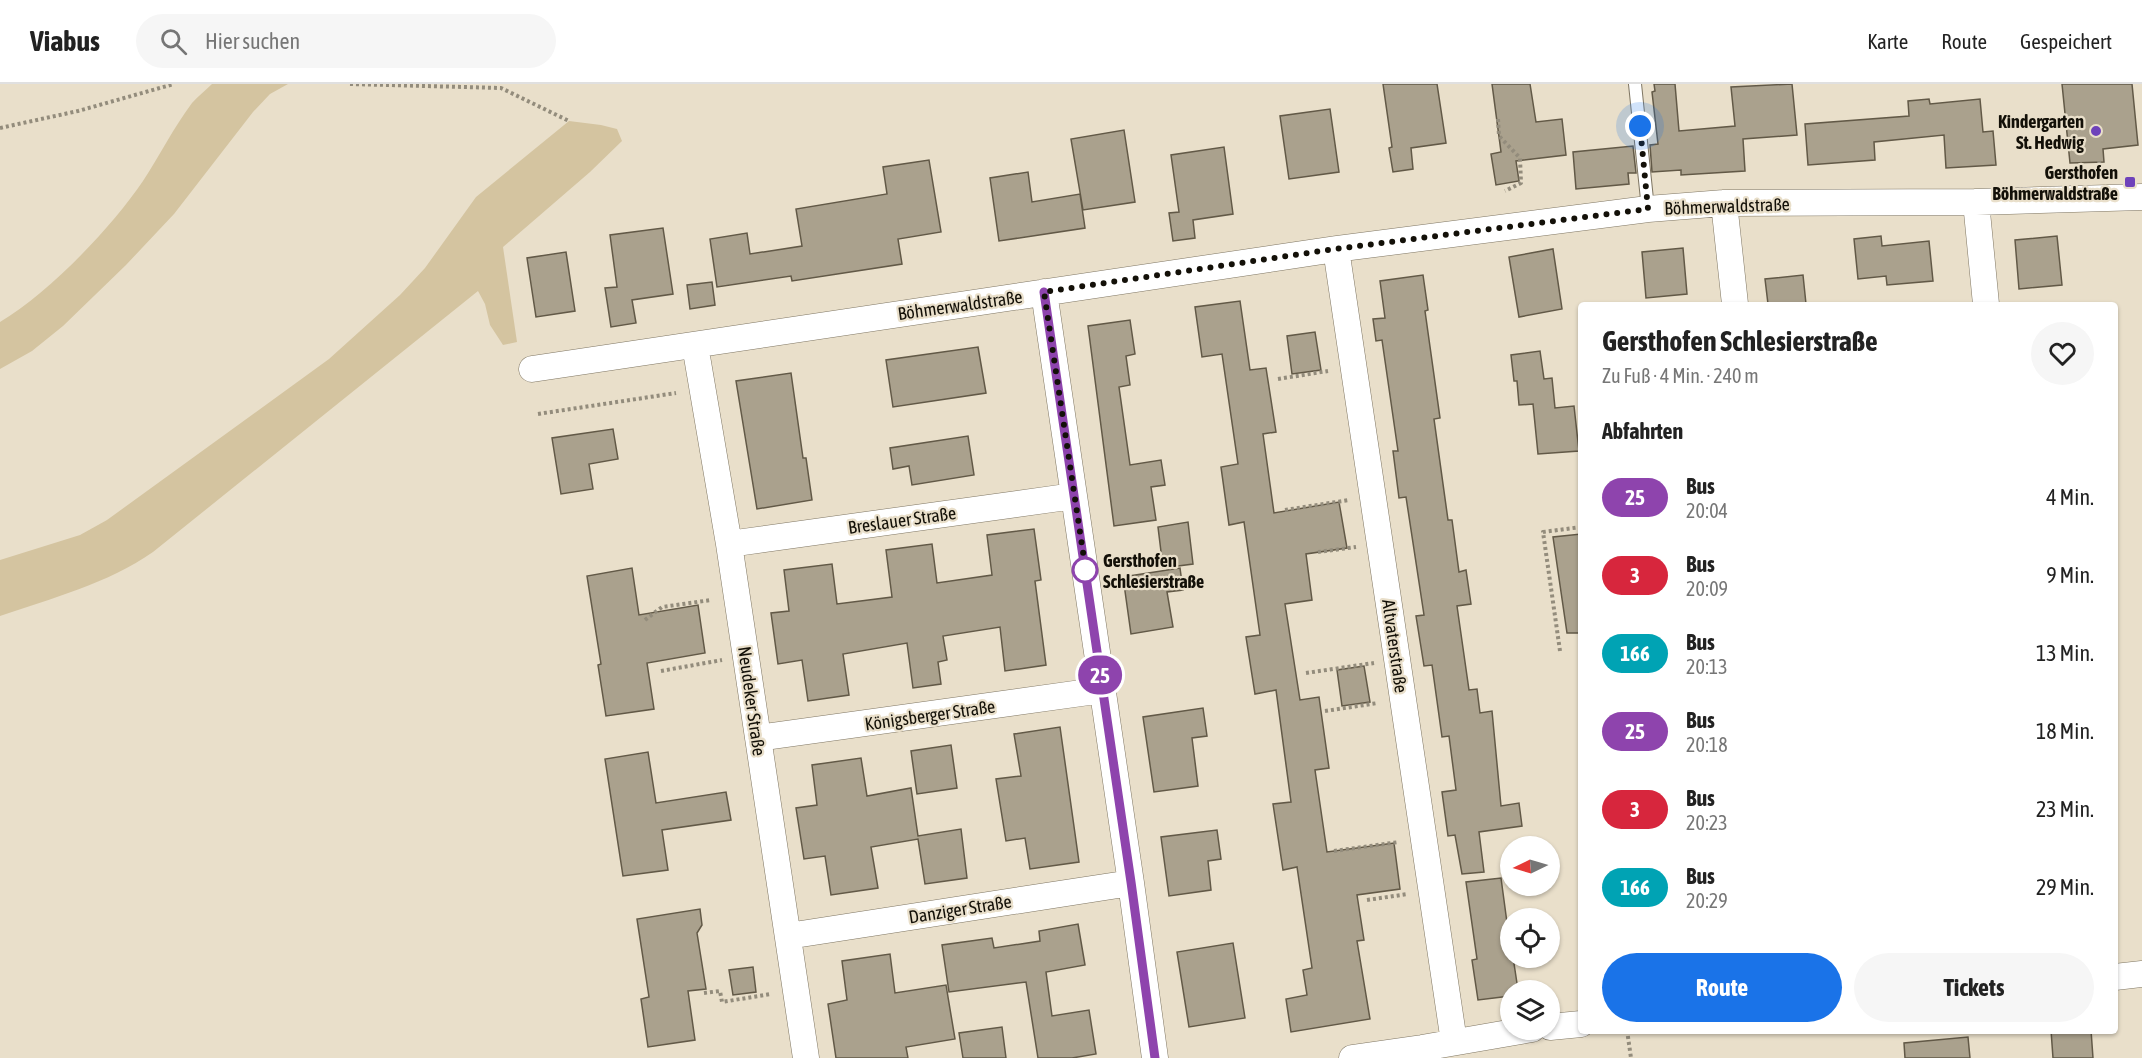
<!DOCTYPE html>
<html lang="de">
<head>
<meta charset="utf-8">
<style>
	:root { --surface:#fff; --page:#f6f6f6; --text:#222; --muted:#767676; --line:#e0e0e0; --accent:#1a73e8 }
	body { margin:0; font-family:"Asap Condensed",sans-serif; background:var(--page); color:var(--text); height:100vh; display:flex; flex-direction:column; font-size:22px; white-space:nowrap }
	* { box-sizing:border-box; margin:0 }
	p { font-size:20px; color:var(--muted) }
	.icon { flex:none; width:33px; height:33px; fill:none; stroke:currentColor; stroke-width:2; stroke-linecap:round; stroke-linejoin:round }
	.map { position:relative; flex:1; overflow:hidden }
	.side { position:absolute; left:1578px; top:218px; width:540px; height:732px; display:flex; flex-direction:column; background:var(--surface); border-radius:6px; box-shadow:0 2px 4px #0004 }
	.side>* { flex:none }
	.badge { padding:0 12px; border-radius:20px; font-size:21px; line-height:39px }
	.needle { width:39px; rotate:265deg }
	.tools { position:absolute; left:1500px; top:752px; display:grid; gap:12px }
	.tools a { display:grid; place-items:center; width:60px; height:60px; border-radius:50%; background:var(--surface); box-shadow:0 2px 4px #0004; font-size:30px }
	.you { position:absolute; width:30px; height:30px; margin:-15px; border:4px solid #fff; border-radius:50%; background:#1a73e8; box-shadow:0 0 0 9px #1a73e833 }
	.map>.badge { position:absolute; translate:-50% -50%; box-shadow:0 0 0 3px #fff }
	h2 { padding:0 24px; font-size:22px; line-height:54px }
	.round { display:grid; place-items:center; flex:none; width:63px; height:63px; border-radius:32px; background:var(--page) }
	.headline { display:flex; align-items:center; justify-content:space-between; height:102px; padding:0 24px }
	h1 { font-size:28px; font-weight:700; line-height:45px }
	.cta { display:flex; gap:12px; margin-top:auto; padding:12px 24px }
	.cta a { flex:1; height:69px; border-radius:36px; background:var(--accent); color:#fff; font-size:24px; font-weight:700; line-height:69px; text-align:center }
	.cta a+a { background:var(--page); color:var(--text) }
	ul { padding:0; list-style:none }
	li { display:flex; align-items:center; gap:18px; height:78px; padding:0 24px }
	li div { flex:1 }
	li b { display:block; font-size:22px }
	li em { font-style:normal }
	li .badge { min-width:66px; font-weight:700; text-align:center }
	header { display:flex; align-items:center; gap:36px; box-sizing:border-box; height:84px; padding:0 30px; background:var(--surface); border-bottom:2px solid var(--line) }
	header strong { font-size:28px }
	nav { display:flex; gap:33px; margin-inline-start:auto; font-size:21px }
	.search { width:420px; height:54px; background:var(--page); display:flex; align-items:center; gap:15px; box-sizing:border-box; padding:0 21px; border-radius:33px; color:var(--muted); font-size:22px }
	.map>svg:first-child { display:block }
	.green { fill:#d4c4a0 }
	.building { fill:#aaa18d; stroke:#625947; stroke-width:1.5 }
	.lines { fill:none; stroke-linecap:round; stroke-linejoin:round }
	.service-casing { stroke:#7f7663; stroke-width:14 }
	.minor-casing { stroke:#7f7663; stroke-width:27 }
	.path { stroke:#938c7c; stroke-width:4; stroke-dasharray:3 3; stroke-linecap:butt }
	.service { stroke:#fff; stroke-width:12 }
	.minor { stroke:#fff; stroke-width:26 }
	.line-casing { stroke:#fff; stroke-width:14 }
	.line { stroke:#8e44ad; stroke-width:9 }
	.walk { stroke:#131008; stroke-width:6; stroke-dasharray:0 10.8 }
	.poi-dot { fill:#6e42ba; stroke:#e9dfca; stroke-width:2 }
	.stop-dot { fill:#fff; stroke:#8e44ad; stroke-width:3 }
	.labels { text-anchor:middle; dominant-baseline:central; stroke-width:4.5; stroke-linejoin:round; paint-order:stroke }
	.poi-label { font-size:18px; font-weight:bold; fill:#131008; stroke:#e9dfca; text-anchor:end }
	.street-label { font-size:18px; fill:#131008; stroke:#e9dfca }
	.stop-label { font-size:18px; font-weight:bold; fill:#131008; stroke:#e9dfca; text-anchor:start }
</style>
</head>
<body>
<header>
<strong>Viabus</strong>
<div class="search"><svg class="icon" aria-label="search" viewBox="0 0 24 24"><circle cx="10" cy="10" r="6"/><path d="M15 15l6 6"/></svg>Hier suchen</div>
<nav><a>Karte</a><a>Route</a><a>Gespeichert</a></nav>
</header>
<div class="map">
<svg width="2142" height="974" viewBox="0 0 2142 974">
	<rect width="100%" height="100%" fill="#e9dfca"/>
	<path class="green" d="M212 0H288L270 10 253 28 174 130 126 181 63 242 32 267 0 285V238C49 209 111 144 143 97 160 71 174 43 192 19 198 12 206 6 212 0Z
		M569 37 601 41 617 45 622 57 590 88 503 163 517 258 503 261 490 241 485 220 478 207 153 468C107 500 52 514 0 532V476L80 451 107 436 329 275 400 211 425 184 476 113Z"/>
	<path class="building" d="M1383 0H1437L1446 59 1411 64 1413 85 1393 88 1389 64 1392 63Z
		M1492 0H1530L1536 38 1562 35 1566 71 1516 77 1519 97 1496 101 1491 70 1501 68Z
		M1654 0H1675L1679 47 1735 42 1731 3 1792 0 1797 51 1743 55 1745 87 1681 91V86L1652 88 1650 61 1658 60 1652 8 1655 7Z
		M2062 0H2132L2138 61 2103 65 2104 78 2070 79Z
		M1929 15 1930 20 1980 15 1983 48 1993 47 1996 81 1946 84 1944 51 1874 58 1875 76 1808 81 1805 40 1909 32 1908 17Z
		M1330 25 1339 88 1289 95 1280 32Z
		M1124 46 1135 118 1083 126 1071 55Z
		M1633 62 1636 89H1628L1629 100 1576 105 1573 68Z
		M1224 63 1233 130 1193 136 1195 154 1173 157 1169 129 1179 128 1171 71Z
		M929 76 941 148 898 155 902 180 792 197 791 192 717 203 710 155 747 149 750 170 802 162 796 125 887 110 883 83Z
		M1028 88 1032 118 1080 110 1085 144 999 157 990 94Z
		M663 144 673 210 632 216 636 239 611 243 605 204 617 203 610 151Z
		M1881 152 1882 162 1929 157 1933 197 1887 201 1886 192 1858 195 1854 155Z
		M2057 152 2062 201 2019 205 2015 156Z
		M1683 164 1687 210 1646 214 1642 168Z
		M1553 165 1562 225 1519 233 1509 173Z
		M566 168 575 227 536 233 527 174Z
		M1423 191 1428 226 1425 227 1440 334 1434 335 1448 436H1452L1459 488 1466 486 1471 520 1457 522 1469 606 1477 605 1480 629 1492 627 1501 722 1519 719 1522 742 1479 748 1484 788 1462 790 1455 751 1448 752 1442 708 1456 706 1449 652 1442 653 1432 581 1424 582 1416 532 1424 531 1406 413 1399 414 1393 367H1398L1382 256 1376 257 1373 235 1385 234 1380 197Z
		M1803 191 1806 220H1768L1765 195Z
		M712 198 715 221 690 225 687 201Z
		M1240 217 1250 286 1266 284 1276 348 1263 350 1274 429 1339 418 1347 464 1306 470 1312 516 1285 520 1300 616 1319 613 1329 684 1315 686 1327 768 1394 759 1400 805 1357 811 1364 856 1357 857 1370 935 1291 948 1286 915 1307 911 1303 886 1312 884 1297 783 1283 786 1273 720 1291 718 1276 606 1255 610 1246 553 1260 551 1244 438 1229 441 1221 383 1238 380 1222 270 1202 273 1195 223Z
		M1130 236 1135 270 1126 272 1130 301 1119 303 1130 381 1161 376 1165 401 1151 403 1156 436 1114 442 1088 242Z
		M1315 248 1321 286 1292 290 1287 252Z
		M978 263 986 309 893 323 886 276Z
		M1540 267 1544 295 1552 294 1555 324 1574 322 1579 367 1538 370 1533 320 1519 321 1517 297H1514L1511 271Z
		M791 289 803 374H806L812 416 757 425 736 297Z
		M613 345 618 375 589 380 593 405 561 410 552 354Z
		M968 352 974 391 912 401 909 382 893 385 890 364Z
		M1188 438 1193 480 1163 484 1158 443Z
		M1034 445 1041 496 1035 497 1046 581 1005 587 1000 543 943 552 947 576 938 578 941 600 913 604 907 559 843 570 849 611 808 617 802 576 778 580 771 529 789 527 784 486 832 480 837 520 892 513 886 466 932 460 937 499 992 491 987 451Z
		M1581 450V549H1567L1553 453Z
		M632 484 639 531 698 521 705 569 647 579 654 625 606 632 598 581 601 580 587 492Z
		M1180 484 1183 506 1167 508 1173 543 1131 550 1123 493Z
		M1364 582 1370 618 1342 622 1337 586Z
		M1203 624 1207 652 1192 654 1198 702 1154 708 1143 633Z
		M1060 643 1079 778 1030 785 1025 754 1006 757 996 695 1021 692 1014 650Z
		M951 661 957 704 917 710 911 667Z
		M648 668 656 719 726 708 731 736 662 746 668 786 623 792 605 675Z
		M861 674 867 712 911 704 918 752 961 745 967 794 925 800 918 755 871 763 878 804 831 811 825 772 804 775 796 724 817 721 812 681Z
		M1217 746 1221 775 1208 777 1211 806 1169 812 1161 753Z
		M1501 794 1508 846H1510V873H1513L1518 906H1510V912L1478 916 1472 876 1477 875 1466 798Z
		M700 825 702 841 697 849 706 905 688 907 695 956 648 963 641 915 649 913 637 835Z
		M1078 840 1085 881 1046 888 1052 932 1089 926 1096 970 1072 974H1038L1026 898 949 908 942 861 992 854 994 864 1040 857 1039 847Z
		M1233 859 1245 934 1189 943 1177 868Z
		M890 870 895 909 946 901 955 955 906 963 908 974H836L828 920 847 916 842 877Z
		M753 883 756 908 733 911 729 886Z
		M1002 943 1006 974H963L959 949Z
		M2051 946H2091L2093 974H2053Z
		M1968 953 1970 974H1905L1904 959Z"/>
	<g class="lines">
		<defs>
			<path id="service" d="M1635 0 1648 125"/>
			<path id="minor" d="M1976 118 1986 220
				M1724 119 1735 220
				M1336 165 1454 958
				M1044 208 1131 799 1155 974
				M695 261 729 460 806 974
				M532 285 1336 165 1648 125 1724 119 1976 118 2142 113
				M729 460 1074 412
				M758 654 1103 606
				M788 852 1131 799
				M2115 893 2142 890
				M1550 943 1581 940
				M1352 974 1422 964 1532 945"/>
		</defs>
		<use href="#service" class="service-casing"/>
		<use href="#minor" class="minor-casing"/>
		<path class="path" d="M350 0 501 4 569 37
			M1498 35 1499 52 1520 74 1521 99 1505 107
			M0 44 78 27 174 0
			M2099 77 2101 88
			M1278 295 1328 287
			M538 330 676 309
			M1285 426 1349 416
			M1318 468 1356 463
			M645 536 662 523 711 516
			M1560 567 1543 448 1581 443
			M661 587 722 576
			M1306 589 1374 579
			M1325 627 1378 619
			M1334 767 1399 758
			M1367 816 1408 810
			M704 909 720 907 722 918 771 910
			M1627 946 1631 974"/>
		<use href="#service" class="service"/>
		<use href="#minor" class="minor"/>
	</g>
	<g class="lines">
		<defs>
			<path id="line" d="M1044 208 1131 798 1155 974"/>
		</defs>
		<use href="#line" class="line-casing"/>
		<use href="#line" class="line"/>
		<path class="walk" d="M1085 486 1086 488 1044 208 1335 165 1648 125 1640 42"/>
	</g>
	<g class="poi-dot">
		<circle cx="2096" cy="47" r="6"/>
		<rect x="2124" y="92" width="12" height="12" rx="3"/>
	</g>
	<circle class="stop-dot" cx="1085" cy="486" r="12"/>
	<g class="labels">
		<g class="poi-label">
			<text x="2084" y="37">Kindergarten<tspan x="2084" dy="21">St. Hedwig</tspan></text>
			<text x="2118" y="88">Gersthofen<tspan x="2118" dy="21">Böhmerwaldstraße</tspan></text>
		</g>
		<g class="street-label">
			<text transform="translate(1727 122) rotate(-2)">Böhmerwaldstraße</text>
			<text transform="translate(960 221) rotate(-8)">Böhmerwaldstraße</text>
			<text transform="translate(902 436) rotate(-8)">Breslauer Straße</text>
			<text transform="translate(1395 562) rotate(82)">Altvaterstraße</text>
			<text transform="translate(752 617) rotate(82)">Neudeker Straße</text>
			<text transform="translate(930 631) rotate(-8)">Königsberger Straße</text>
			<text transform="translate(960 825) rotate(-9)">Danziger Straße</text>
		</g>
		<g class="stop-label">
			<text x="1103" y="476">Gersthofen<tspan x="1103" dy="21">Schlesierstraße</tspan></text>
		</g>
	</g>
</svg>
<div class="tools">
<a><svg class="needle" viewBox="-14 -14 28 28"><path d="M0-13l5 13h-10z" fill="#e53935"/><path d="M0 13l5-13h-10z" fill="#767676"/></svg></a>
<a><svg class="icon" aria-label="locate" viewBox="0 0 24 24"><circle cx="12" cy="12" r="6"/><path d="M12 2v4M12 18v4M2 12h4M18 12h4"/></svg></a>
<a><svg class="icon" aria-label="layers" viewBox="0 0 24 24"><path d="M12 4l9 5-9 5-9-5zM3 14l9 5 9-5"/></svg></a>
</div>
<div class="you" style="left:1640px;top:42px"></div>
<b class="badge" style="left:1100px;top:591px;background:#8e44ad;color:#fff">25</b>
<section class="side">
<div class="headline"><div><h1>Gersthofen Schlesierstraße</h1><p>Zu Fuß · 4 Min. · 240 m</p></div><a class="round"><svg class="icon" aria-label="heart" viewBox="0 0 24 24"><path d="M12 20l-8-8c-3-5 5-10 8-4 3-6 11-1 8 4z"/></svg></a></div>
<h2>Abfahrten</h2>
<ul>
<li><span class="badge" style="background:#8e44ad;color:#fff">25</span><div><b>Bus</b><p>20:04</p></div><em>4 Min.</em></li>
<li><span class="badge" style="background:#d7263d;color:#fff">3</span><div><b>Bus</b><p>20:09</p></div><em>9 Min.</em></li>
<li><span class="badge" style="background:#00a3b4;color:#fff">166</span><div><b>Bus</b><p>20:13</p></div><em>13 Min.</em></li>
<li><span class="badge" style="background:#8e44ad;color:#fff">25</span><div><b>Bus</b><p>20:18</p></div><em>18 Min.</em></li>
<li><span class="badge" style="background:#d7263d;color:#fff">3</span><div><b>Bus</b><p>20:23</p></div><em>23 Min.</em></li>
<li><span class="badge" style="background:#00a3b4;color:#fff">166</span><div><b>Bus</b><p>20:29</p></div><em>29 Min.</em></li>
</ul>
<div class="cta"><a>Route</a><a>Tickets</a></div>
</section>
</div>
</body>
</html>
